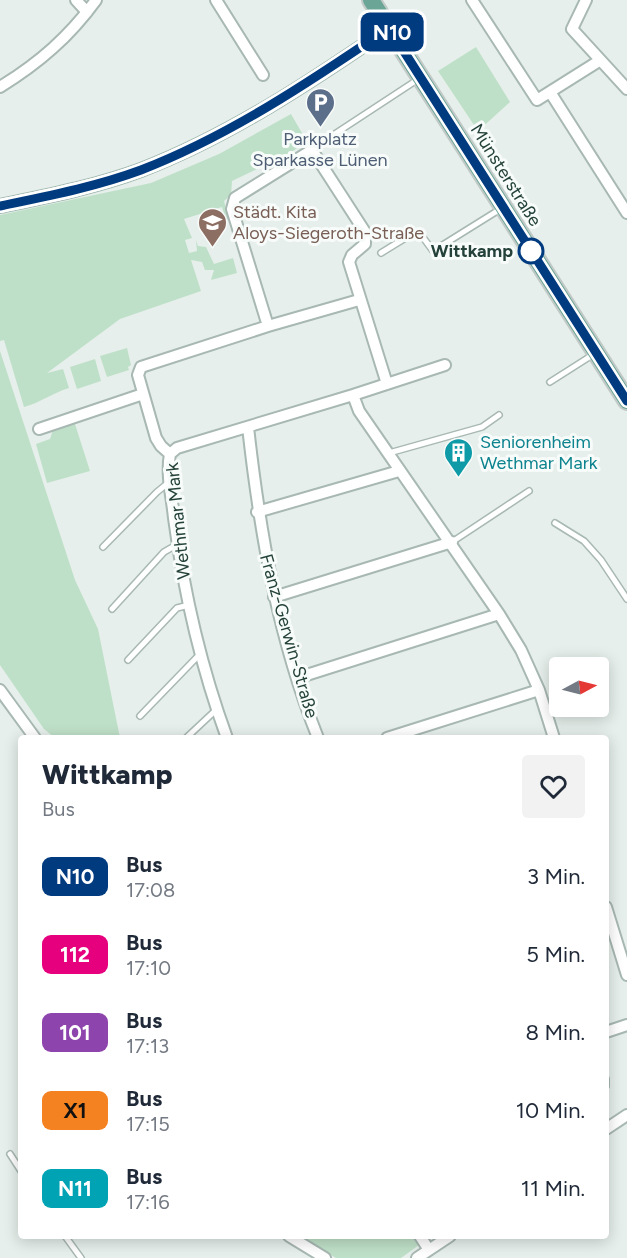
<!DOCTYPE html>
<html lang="de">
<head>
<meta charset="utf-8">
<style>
	:root { --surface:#fff; --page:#f2f2f3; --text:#1f2937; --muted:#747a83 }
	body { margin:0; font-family:Figtree,sans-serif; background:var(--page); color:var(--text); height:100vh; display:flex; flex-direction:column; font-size:22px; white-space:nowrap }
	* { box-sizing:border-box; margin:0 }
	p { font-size:20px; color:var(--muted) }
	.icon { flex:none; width:33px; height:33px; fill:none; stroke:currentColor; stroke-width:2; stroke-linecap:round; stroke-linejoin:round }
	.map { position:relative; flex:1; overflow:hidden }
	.drawer { position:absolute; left:18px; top:735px; width:591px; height:504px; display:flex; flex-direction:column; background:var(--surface); border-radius:6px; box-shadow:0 3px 15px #0003 }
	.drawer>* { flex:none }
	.badge { padding:0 12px; border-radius:9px; font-size:21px; line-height:39px }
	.needle { width:39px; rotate:83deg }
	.tools { position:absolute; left:549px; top:657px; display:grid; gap:12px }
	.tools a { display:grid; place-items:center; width:60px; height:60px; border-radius:6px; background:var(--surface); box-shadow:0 3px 15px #0003; font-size:30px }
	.map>.badge { position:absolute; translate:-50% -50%; box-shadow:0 0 0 3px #fff }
	.round { display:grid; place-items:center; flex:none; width:63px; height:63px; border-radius:6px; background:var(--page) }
	.overview { display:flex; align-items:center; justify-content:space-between; height:102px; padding:0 24px }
	h1 { font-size:28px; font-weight:800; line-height:45px }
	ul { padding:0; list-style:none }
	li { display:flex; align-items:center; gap:18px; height:78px; padding:0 24px }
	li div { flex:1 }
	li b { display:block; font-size:22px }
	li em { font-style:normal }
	li .badge { min-width:66px; font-weight:700; text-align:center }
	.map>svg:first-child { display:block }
	.green { fill:#bfe0c8 }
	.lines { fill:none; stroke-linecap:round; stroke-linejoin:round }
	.lane-casing { stroke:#a8b8b2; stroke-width:8 }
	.street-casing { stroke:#a8b8b2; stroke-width:14 }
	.secondary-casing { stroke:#a4bbb3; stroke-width:16 }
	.primary-casing { stroke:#c2cac8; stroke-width:20 }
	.lane { stroke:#fff; stroke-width:5 }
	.street { stroke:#fff; stroke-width:10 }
	.secondary { stroke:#fff; stroke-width:14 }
	.primary { stroke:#6aa596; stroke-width:16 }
	.line-casing { stroke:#fff; stroke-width:14 }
	.line { stroke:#003b80; stroke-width:9 }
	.stop-dot { fill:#fff; stroke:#003b80; stroke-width:3 }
	.labels { text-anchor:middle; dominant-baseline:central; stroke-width:6; stroke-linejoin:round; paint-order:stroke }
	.service-label { font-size:18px; fill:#4e5e75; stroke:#f7fbf9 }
	.street-label { font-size:18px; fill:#24423a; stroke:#f7fbf9 }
	.education-label { font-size:18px; fill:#785e54; stroke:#f7fbf9; text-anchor:start }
	.stop-label { font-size:18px; font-weight:bold; fill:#24423a; stroke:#f7fbf9; text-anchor:end }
	.culture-label { font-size:18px; fill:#0d838f; stroke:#f7fbf9; text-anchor:start }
</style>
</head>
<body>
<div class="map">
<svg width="627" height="1258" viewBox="0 0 627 1258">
	<rect width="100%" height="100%" fill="#e6efeb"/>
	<path class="green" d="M476 47 510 102 478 131 438 71Z
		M291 114 306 140 291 153 232 181 231 195 224 201 229 219 226 220 222 207 184 219 192 238 185 240 189 253 197 251 196 240 198 246 206 247 214 264 233 258 237 273 211 280 214 270H205L202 262 191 260 201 291 120 319 47 373 63 369 69 388C52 393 42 402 24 407L4 340 0 341V215L151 183 219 154Z
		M127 348 131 365 128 367 129 370 107 377 100 356Z
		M0 351 75 580 98 629 120 738H55L44 729 0 665Z
		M95 359 101 381 77 389 70 367Z
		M74 421 90 471 47 483 36 444 50 439 54 427Z
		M300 1236H413L419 1245 401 1258H336Z"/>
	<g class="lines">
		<defs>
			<path id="lane" d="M324 141 417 80
				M381 253 415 232 422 236 433 251 502 208
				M550 382 594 354
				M389 453 482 427 499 415
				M555 523 584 541 601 560 627 599
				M452 542 529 491
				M103 547 157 492 168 483
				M112 609 164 552 178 544
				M128 660 177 608 189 605
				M140 716 200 654
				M186 738 217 709
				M606 1079V1086
				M10 1154 21 1171
				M65 1236 81 1258"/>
			<path id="street" d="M76 0 87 12
				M216 0 263 75
				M472 0 537 100 599 61
				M586 0 572 29 627 89
				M0 87C39 63 69 37 96 0
				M550 92 627 213
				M268 326 232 209 235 198 312 150 365 232V244L352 255 349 262 387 384
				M353 395 445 365
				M248 427C260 534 278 638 318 738
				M39 429 143 394
				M170 454 161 446 156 438 138 375 141 367 268 326 359 300
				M257 512 399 471
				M274 597 452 542
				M297 678 499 614
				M0 690 35 738
				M227 738C201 667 184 593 174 518 172 497 166 475 170 454L177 448 353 395 359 411 499 614 521 650 539 690 554 738
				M387 738 539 690
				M606 907 627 975
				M606 1032 627 1025
				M606 1129 627 1115
				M289 1236 325 1258
				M420 1236 429 1250
				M417 1258 450 1236"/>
			<path id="secondary" d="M0 206C48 196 95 187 141 170 229 136 312 81 389 28"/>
			<path id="primary" d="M371 0 627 401"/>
		</defs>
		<use href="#lane" class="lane-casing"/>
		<use href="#street" class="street-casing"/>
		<use href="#secondary" class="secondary-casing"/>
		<use href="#primary" class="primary-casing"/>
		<use href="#lane" class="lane"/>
		<use href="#street" class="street"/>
		<use href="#secondary" class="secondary"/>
		<use href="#primary" class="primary"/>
	</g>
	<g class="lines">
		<defs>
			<path id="line" d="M0 206C48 196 95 187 141 170 229 136 311 81 389 28L627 401"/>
		</defs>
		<use href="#line" class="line-casing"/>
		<use href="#line" class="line"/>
	</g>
	<defs>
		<symbol id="parking-pin" viewBox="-11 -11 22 30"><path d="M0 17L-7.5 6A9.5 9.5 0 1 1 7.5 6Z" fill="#5c6f8a" stroke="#f7fbf9"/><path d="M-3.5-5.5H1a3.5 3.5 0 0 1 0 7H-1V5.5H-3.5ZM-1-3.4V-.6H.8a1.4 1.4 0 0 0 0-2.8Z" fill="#fff"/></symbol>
		<symbol id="school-pin" viewBox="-11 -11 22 30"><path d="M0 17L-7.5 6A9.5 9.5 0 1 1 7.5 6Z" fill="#8d6e63" stroke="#f7fbf9"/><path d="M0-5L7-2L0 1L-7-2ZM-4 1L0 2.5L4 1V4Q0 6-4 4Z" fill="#fff"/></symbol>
		<symbol id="building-pin" viewBox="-11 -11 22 30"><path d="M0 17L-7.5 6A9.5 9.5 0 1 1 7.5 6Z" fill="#0f9aa8" stroke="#f7fbf9"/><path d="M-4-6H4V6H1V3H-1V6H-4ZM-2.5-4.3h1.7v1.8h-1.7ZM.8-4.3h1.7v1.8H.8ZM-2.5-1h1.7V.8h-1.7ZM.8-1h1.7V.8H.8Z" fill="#fff"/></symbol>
	</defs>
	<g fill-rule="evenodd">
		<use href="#parking-pin" x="304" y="86" width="33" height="45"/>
		<use href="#school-pin" x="196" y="206" width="33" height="45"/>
		<use href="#building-pin" x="442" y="436" width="33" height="45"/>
	</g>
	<circle class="stop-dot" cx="531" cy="251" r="12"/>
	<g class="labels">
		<g class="service-label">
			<text x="320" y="139">Parkplatz<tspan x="320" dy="21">Sparkasse Lünen</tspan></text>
		</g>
		<g class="street-label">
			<text transform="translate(506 175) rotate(58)">Münsterstraße</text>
			<text transform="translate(178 521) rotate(-96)">Wethmar Mark</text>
			<text transform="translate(289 636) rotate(74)">Franz-Gerwin-Straße</text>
		</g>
		<g class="education-label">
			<text x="233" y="212">Städt. Kita<tspan x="233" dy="21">Aloys-Siegeroth-Straße</tspan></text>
		</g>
		<g class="stop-label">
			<text x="513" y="251">Wittkamp</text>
		</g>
		<g class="culture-label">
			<text x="480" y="442">Seniorenheim<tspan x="480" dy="21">Wethmar Mark</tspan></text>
		</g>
	</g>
</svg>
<div class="tools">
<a><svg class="needle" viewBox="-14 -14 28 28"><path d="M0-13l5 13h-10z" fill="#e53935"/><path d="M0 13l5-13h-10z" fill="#747a83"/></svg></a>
</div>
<b class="badge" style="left:392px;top:32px;background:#003b80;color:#fff">N10</b>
<section class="drawer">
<div class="overview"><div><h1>Wittkamp</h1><p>Bus</p></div><a class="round"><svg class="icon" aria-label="heart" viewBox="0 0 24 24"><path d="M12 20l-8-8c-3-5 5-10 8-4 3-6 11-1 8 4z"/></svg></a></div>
<ul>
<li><span class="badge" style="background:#003b80;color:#fff">N10</span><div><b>Bus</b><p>17:08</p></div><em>3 Min.</em></li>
<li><span class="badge" style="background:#e6007e;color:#fff">112</span><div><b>Bus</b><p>17:10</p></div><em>5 Min.</em></li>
<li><span class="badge" style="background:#8e44ad;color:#fff">101</span><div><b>Bus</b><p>17:13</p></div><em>8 Min.</em></li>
<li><span class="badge" style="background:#f58220;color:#111">X1</span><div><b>Bus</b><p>17:15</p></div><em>10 Min.</em></li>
<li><span class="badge" style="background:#00a3b4;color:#fff">N11</span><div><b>Bus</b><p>17:16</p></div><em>11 Min.</em></li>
</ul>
</section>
</div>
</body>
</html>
